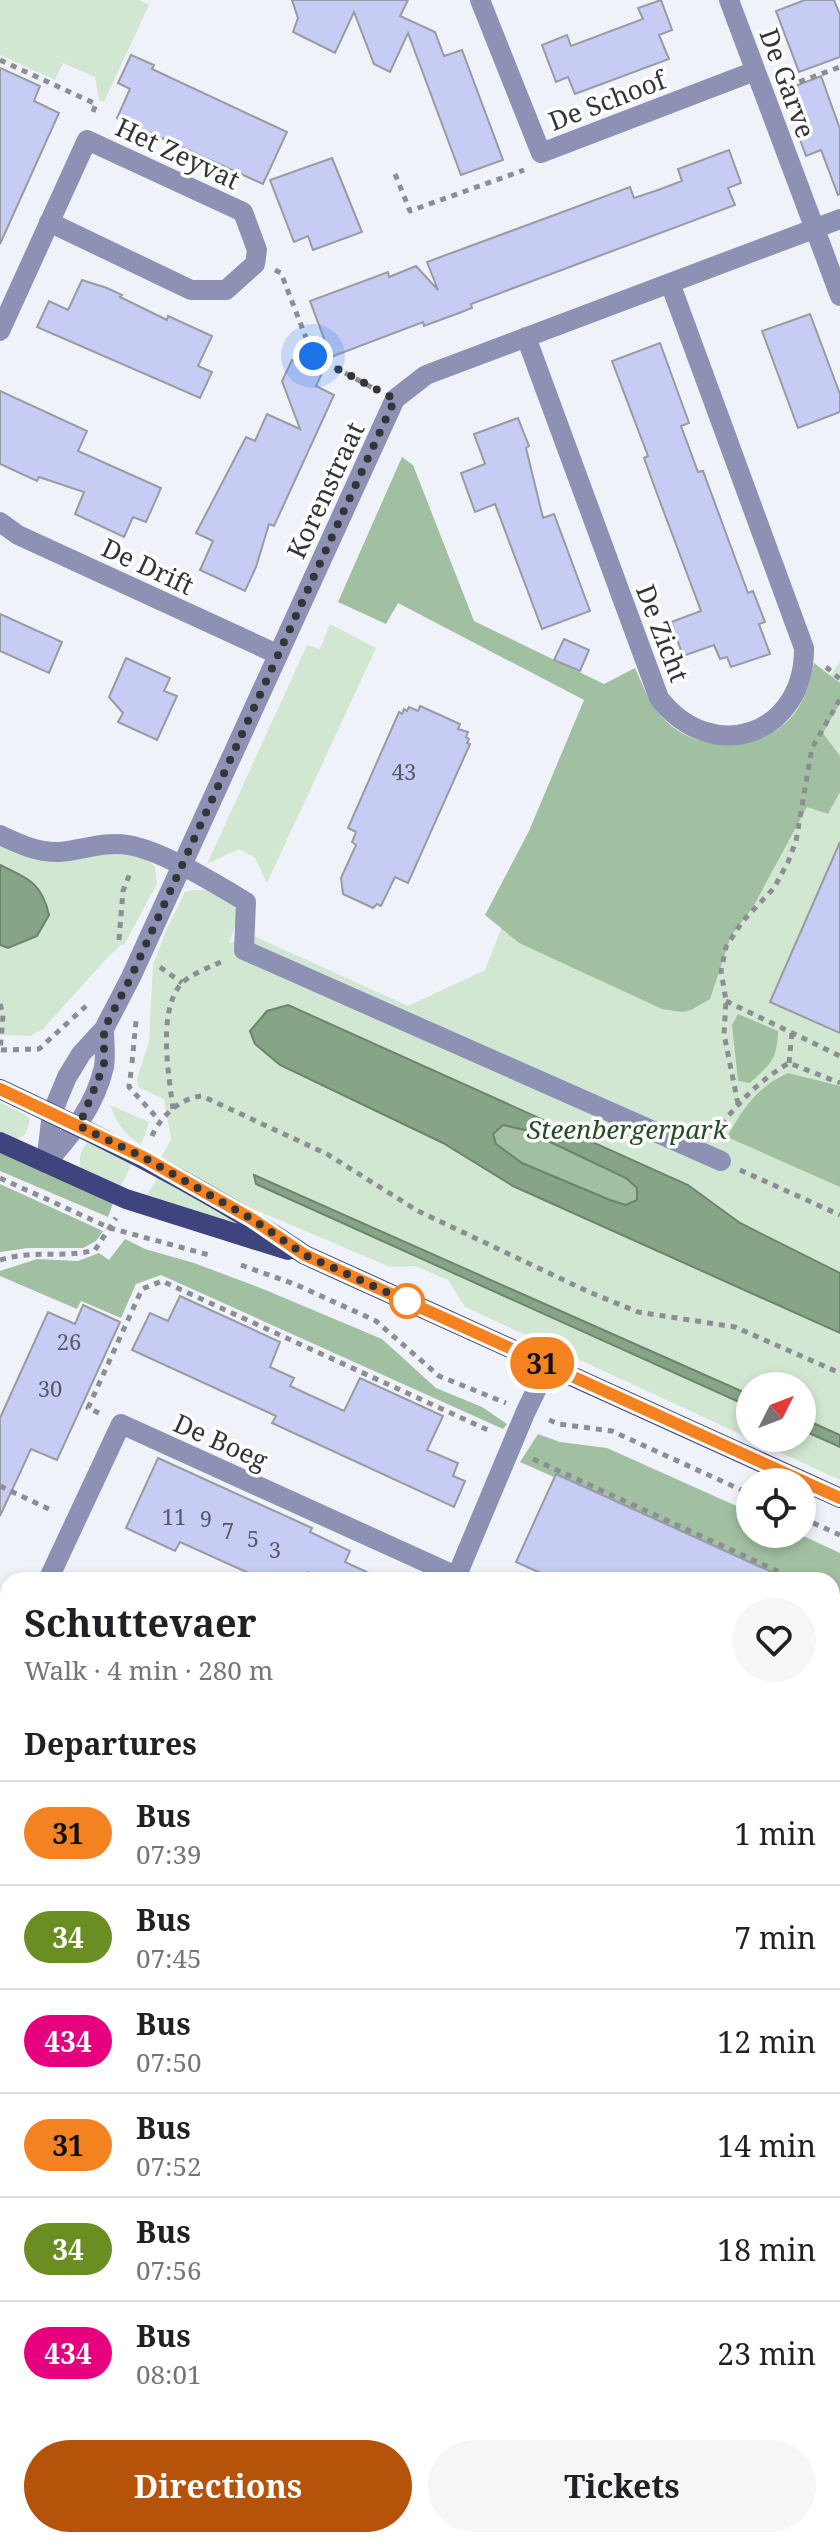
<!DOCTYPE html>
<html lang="en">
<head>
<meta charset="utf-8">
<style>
	:root { --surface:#fff; --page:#f6f6f6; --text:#202124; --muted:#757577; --line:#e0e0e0; --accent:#b45309 }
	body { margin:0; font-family:"Noto Serif",serif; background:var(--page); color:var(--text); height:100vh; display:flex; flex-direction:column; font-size:30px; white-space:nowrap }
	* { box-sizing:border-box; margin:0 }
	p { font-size:26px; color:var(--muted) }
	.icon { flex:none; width:44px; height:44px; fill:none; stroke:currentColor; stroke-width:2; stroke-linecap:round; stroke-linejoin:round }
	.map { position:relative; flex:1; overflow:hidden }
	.sheet { position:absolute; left:0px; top:1572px; width:840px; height:976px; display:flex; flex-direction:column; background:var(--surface); border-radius:24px 24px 0 0; box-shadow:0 4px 12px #0003 }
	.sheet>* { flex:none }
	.badge { padding:0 16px; border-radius:26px; font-size:28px; line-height:52px }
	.needle { width:52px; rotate:48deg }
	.tools { position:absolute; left:736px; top:1372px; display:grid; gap:16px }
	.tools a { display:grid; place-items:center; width:80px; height:80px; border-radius:50%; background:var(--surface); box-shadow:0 4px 12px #0003; font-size:40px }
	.you { position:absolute; width:40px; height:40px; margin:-20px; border:6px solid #fff; border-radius:50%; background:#1a73e8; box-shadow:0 0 0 12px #1a73e833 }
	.map>.badge { position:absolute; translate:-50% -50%; box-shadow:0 0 0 4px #fff }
	h2 { padding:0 24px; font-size:30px; line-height:72px }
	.round { display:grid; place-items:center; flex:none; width:84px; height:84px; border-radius:42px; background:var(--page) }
	.headline { display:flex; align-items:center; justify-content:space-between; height:136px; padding:0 24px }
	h1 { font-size:38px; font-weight:700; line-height:60px }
	.cta { display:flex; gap:16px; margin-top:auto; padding:16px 24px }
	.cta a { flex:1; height:92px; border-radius:48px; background:var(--accent); color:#fff; font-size:32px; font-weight:700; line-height:92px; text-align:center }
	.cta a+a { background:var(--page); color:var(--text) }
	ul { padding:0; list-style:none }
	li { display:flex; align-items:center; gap:24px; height:104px; padding:0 24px; border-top:2px solid var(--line) }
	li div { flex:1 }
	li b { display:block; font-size:30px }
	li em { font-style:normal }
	li .badge { min-width:88px; font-weight:700; text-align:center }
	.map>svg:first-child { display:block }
	.green { fill:#d2e7d2; fill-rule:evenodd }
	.forest { fill:#a1c0a1 }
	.water { fill:#86a486; stroke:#6d836f; stroke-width:2; fill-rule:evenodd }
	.building { fill:#c6ccf3; stroke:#999ba2; stroke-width:2 }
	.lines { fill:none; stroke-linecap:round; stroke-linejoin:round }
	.path { stroke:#8d8e94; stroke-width:5; stroke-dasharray:6 6; stroke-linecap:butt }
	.minor { stroke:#8d92b5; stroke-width:20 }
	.major { stroke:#3f437e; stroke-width:20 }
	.line-casing { stroke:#fff; stroke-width:18 }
	.line { stroke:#f58220; stroke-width:12 }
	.walk { stroke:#343538; stroke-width:8; stroke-dasharray:0 14.4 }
	.stop-dot { fill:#fff; stroke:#f58220; stroke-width:4 }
	.labels { text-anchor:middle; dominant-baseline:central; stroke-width:7; stroke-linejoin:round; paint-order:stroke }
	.number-label { font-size:22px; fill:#585b67 }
	.street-label { font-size:26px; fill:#343538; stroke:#fff }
	.park-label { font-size:26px; font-style:italic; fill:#224f25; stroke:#fff }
</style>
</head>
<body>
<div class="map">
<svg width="840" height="2548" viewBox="0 0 840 2548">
	<rect width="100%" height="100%" fill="#f0f2fa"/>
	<path class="green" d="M0 0H139L149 5 104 102 99 100 95 77 63 63 55 80 0 55Z
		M330 624 376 648 267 883 255 858 239 849 207 864 307 645 320 649Z
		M840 662V1480L465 1307 448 1280 415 1266 390 1267 237 1202 161 1158 171 1139 164 1099 138 1087 137 1078 149 1042 153 965 167 928 185 892C207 885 227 895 240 912L229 943 254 936 408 1006 485 970 596 687 667 745 768 755ZM750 1386H802V1438H750Z
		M0 844 97 854H130L150 862 155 867 157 884 124 945 122 944 107 958 43 1029 30 1036 0 1035V945L8 948 22 875 0 865Z
		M0 1102 26 1115 30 1120 25 1135 16 1139 0 1132Z
		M110 1105 149 1122 141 1145C124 1134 117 1123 110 1105Z
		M88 1142 133 1162 121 1186 81 1170C79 1158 79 1151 88 1142Z
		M158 1177 239 1221V1231L147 1195Z"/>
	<path class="forest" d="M402 457 413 465 474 621 604 684 635 668C643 685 649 703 662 717 697 755 761 754 794 714 806 698 810 681 814 663L840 683V703L823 733 840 756V792L828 814 807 807 753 907 731 936 710 999 691 1010 682 1012 662 1009 519 943 485 915 529 831 584 700 398 603 386 624 338 602Z
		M738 1014 778 1031C777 1061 771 1063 750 1083L738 1081 732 1025Z
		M788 1073 840 1086V1187L727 1137C743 1108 757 1087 788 1073Z
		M503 1125 525 1130 626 1178 637 1188V1200L626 1205 610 1200 522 1163 496 1144 493 1134Z
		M0 1151 113 1203 108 1217 0 1171Z
		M0 1184 103 1231 96 1241 83 1248H28L0 1252Z
		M125 1239 145 1249 194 1263 263 1289 382 1339 436 1388 482 1407 507 1424 503 1429 161 1275 136 1284 121 1318 81 1301 77 1309 0 1276V1271L37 1259 78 1261 99 1253 109 1260Z
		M538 1434 560 1442 607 1448 750 1512V1534H799L840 1553V1603L832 1600V1580H787L520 1462Z
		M701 2540H753L760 2548H706Z"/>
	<path class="water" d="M0 865C28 878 42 883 49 915L37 936 8 948 0 945Z
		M288 1005 688 1185 740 1223 840 1273V1333L513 1186 443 1143 280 1065 255 1044 250 1031 267 1011ZM503 1125 525 1130 626 1178 637 1188V1200L626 1205 610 1200 522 1163 496 1144 493 1134Z
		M254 1175 750 1395V1407L256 1184Z
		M802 1418 840 1435V1447L802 1430Z"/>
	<path class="building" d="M292 0H408L400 16 435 32 444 56 462 50 503 160 461 175 408 33 390 72 374 64 354 12 335 53 293 32 298 18Z
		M661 0 672 30 659 35 669 59 575 94 568 77 556 82 542 45 567 35 571 46 643 19 638 8Z
		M805 0H834L840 15V57L799 72 776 11Z
		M131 55 154 65 152 69 287 132 263 184 117 118 130 89 118 83Z
		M0 68 40 86 34 101 59 113 0 244Z
		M821 76 840 129V194L838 195 821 150 806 156 795 126 803 123 790 88Z
		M729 150 741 183 728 188 735 205 471 304 472 308 459 313 424 326 423 322 331 357 310 301 388 272 389 277 416 266 438 290 427 262 630 187 634 198 658 190 682 181 678 169Z
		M332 158 362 232 313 250 308 236 294 242 270 180Z
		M82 280 107 288 122 295 120 297 167 320 168 316 212 336 198 366 212 372 200 398 37 327 49 301 68 310Z
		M810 314 840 394V412L798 428 762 331Z
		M660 343 689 423 681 426 698 472 703 471 748 593 753 591 765 622 759 624 770 654 731 667 727 657 720 659 714 645 683 656 671 622 701 611 659 499 644 458 648 456 612 361Z
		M292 360 322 373 316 386 334 395 274 526 269 524 256 567 245 591 200 570 213 541 196 533 246 437 255 441 267 414 300 429 282 381Z
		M0 391 87 431 78 451 161 488 146 522 133 517 124 537 75 514 84 492 39 477 37 481 0 464Z
		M518 418 529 446 526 448 543 518 554 514 590 611 542 629 495 504 475 512 461 473 485 464 474 434Z
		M0 614 62 642 49 673 0 651Z
		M564 639 589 650 580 671 554 660Z
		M126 658 170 678 164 691 177 696 157 740 118 722 123 713 109 697Z
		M420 706 460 724 458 729 468 732 466 737 469 739 467 743 470 744 408 883 395 877 381 906 377 904 373 908 343 894 341 878 356 845 352 842 356 832 348 828 399 712 402 714 404 709 407 711 409 707 418 711Z
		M840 842V1033L770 1002Z
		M180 1296 280 1342 270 1367 294 1378 290 1386 344 1411 360 1378 443 1416 427 1450 458 1463 453 1476 465 1481 454 1507 272 1423 276 1416 132 1350 150 1313 168 1321Z
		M83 1305 120 1322 57 1460 31 1449 0 1516V1418L48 1312 75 1324Z
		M158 1458 312 1528 310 1532 350 1551 345 1562 384 1580H327L308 1572 305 1580H264L180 1542 175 1551 126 1528Z
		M556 1474 789 1580H556L516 1562Z"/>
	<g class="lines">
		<path class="path" d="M0 60 96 104 91 117
			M788 86 840 67
			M395 174 410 211 524 170
			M275 270 281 273 313 356 375 389
			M826 667 840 679
			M119 940 123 891 131 871
			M160 967 182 983
			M726 1001 840 1056
			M0 1004 3 1015 0 1052
			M1 1050 39 1049 86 1006
			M132 1063 136 1021
			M789 1063 792 1032
			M131 1072 129 1087 159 1120
			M738 1104 724 1034 726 1001 721 971 726 947 742 922 774 888 788 862 796 841 812 748 840 699
			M173 1109C169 1076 157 1012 181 984 190 974 213 966 225 960
			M714 1134C736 1105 758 1081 789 1063L840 1083
			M152 1136C160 1117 180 1098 202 1096L327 1154 418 1211 589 1292 638 1312 735 1327 840 1373
			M740 1170 840 1215
			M0 1178 110 1228 213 1256
			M0 1260C35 1249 61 1259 95 1250L116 1218
			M241 1265 297 1285 376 1321 439 1376 506 1403
			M99 1413 88 1408 142 1289 162 1281 490 1431
			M549 1420 559 1424 612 1431 750 1494
			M533 1459 797 1580
			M0 1486 53 1511
			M802 1518 840 1535
			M832 1596 840 1599
			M0 1945 8 1948
			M832 2168 840 2161
			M832 2333 840 2342
			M284 2540 287 2548
			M691 2540 696 2548
			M0 2548 8 2534"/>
		<path class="minor" d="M480 0 541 153 755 71
			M729 0 840 296
			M0 331 87 140 243 212 257 250 255 264 226 290H191L49 222
			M526 337 659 698C712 767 805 735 804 648L670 283
			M0 522 18 535 277 654
			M0 835C19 844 38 853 60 852 83 850 104 841 128 845 161 850 216 884 246 902L244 950 721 1161
			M46 1163 52 1113 67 1077 81 1054 104 1029 131 977 395 399 426 375 840 219
			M46 1163C72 1134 95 1106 104 1067 106 1055 104 1041 104 1029
			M48 1580 121 1424 465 1580
			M455 1580 526 1411 548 1366
			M832 1748 840 1752
			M832 1802 840 1783
			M832 1963 840 1972
			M0 1983 8 1977
			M0 2299 8 2301
			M838 2397 837 2411 840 2415
			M135 2540 137 2548
			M472 2540 480 2548
			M433 2548V2540"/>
		<path class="major" d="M0 1089C106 1139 208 1189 305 1255L840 1498
			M0 1142 126 1199 288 1250"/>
	</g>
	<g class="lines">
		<defs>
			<path id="line" d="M0 1089 143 1157 252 1219 305 1255 840 1498"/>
		</defs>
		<use href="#line" class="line-casing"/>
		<use href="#line" class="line"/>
		<path class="walk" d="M313 356 395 399 131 977 104 1029V1065L79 1126 143 1157 252 1219 305 1255 413 1304 407 1301"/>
	</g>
	<circle class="stop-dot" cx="407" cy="1301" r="16"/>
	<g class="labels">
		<g class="number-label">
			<text x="404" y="771">43</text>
			<text x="69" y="1341">26</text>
			<text x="50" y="1388">30</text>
			<text x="174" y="1516">11</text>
			<text x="206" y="1518">9</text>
			<text x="228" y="1530">7</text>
			<text x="253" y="1538">5</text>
			<text x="275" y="1549">3</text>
		</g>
		<g class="street-label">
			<text transform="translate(788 83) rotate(70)">De Garve</text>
			<text transform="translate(607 100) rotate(-21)">De Schoof</text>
			<text transform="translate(178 153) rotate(25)">Het Zeyvat</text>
			<text transform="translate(325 490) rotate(-65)">Korenstraat</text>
			<text transform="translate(148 566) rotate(25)">De Drift</text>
			<text transform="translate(663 633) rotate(69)">De Zicht</text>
			<text transform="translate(221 1441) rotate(24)">De Boeg</text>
		</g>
		<g class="park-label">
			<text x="627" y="1129">Steenbergerpark</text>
		</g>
	</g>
</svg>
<div class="tools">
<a><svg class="needle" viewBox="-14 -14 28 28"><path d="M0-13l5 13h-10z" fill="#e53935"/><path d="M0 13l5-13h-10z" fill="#757577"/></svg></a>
<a><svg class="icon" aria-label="locate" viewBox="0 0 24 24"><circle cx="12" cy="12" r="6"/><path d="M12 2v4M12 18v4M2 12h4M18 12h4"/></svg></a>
</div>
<div class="you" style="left:313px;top:356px"></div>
<b class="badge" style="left:542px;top:1363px;background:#f58220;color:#111">31</b>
<section class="sheet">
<div class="headline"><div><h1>Schuttevaer</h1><p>Walk · 4 min · 280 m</p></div><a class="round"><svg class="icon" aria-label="heart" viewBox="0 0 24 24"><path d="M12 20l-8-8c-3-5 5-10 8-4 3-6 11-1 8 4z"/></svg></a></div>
<h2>Departures</h2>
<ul>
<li><span class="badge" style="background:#f58220;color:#111">31</span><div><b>Bus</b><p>07:39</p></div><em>1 min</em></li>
<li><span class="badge" style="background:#6b8e23;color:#fff">34</span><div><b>Bus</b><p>07:45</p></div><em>7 min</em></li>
<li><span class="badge" style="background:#e6007e;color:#fff">434</span><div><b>Bus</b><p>07:50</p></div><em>12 min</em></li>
<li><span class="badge" style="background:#f58220;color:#111">31</span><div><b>Bus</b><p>07:52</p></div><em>14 min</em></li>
<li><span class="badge" style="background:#6b8e23;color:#fff">34</span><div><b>Bus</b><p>07:56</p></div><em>18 min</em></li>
<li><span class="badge" style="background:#e6007e;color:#fff">434</span><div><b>Bus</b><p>08:01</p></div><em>23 min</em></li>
</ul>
<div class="cta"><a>Directions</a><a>Tickets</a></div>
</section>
</div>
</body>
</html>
